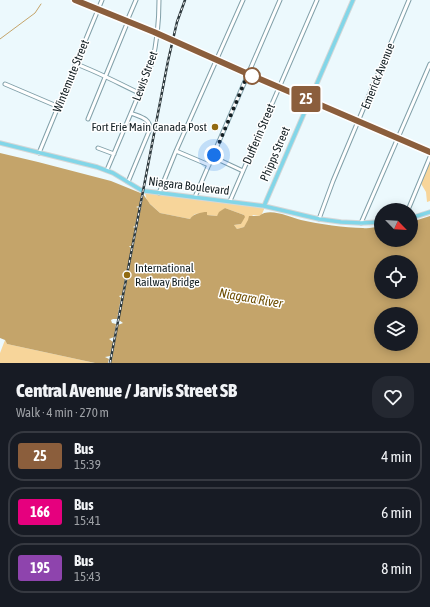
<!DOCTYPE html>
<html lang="en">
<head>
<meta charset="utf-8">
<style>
	:root { --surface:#171b24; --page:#242831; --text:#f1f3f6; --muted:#9ea1a6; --line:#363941 }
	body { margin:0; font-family:"Asap Condensed",sans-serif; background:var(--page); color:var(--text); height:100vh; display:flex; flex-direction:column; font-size:15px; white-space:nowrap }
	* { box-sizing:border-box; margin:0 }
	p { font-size:13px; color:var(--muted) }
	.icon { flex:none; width:22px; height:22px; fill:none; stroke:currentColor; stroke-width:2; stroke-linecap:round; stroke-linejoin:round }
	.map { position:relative; height:363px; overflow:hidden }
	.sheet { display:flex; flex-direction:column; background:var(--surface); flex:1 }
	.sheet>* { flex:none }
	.badge { padding:0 8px; border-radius:3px; font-size:14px; line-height:26px }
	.needle { width:26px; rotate:115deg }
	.fabs { position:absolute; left:374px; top:203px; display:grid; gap:8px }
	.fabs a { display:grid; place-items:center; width:44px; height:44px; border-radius:50%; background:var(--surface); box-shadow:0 2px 10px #0003; font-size:20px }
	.you { position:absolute; width:20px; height:20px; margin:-10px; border:3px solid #fff; border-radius:50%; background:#1a73e8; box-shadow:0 0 0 6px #1a73e833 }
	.map>.badge { position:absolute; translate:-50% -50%; box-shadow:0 0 0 2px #fff }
	.round { display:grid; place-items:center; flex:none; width:42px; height:42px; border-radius:16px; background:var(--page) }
	.overview { display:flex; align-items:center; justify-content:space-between; height:68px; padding:0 16px }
	h1 { font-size:19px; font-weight:800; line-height:30px }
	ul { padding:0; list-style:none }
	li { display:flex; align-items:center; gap:12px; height:50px; margin:0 8px 6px; padding:0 8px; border:2px solid var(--line); border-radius:16px }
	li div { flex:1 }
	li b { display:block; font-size:15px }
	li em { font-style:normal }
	li .badge { min-width:44px; font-weight:700; text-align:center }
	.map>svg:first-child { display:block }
	.green { fill:#f7d59a }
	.water { fill:#c4a46a; fill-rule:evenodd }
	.pier { fill:#ecf9fd }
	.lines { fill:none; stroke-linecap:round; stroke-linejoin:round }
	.stream { stroke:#c4a46a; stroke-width:1 }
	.minor-casing { stroke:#81a0a9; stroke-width:5 }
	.major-casing { stroke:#d5d7d7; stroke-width:5.5 }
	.minor { stroke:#fff; stroke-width:3 }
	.major { stroke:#82d6e8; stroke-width:3.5 }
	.rail-casing { stroke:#2c383c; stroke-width:2.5 }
	.rail { stroke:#fff; stroke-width:1; stroke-dasharray:3; stroke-linecap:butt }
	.major-bridge-casing { stroke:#d5d7d7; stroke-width:5.5; stroke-linecap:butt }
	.major-bridge { stroke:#82d6e8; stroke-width:3.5 }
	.line-casing { stroke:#fff; stroke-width:9 }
	.line { stroke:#8b5e3c; stroke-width:6 }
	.walk { stroke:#131f23; stroke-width:4; stroke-dasharray:0 7.2 }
	.stop-dot { fill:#fff; stroke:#8b5e3c; stroke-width:2 }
	.poi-dot { fill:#916a11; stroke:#fff; stroke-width:1.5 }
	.labels { text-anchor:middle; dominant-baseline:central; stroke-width:3; stroke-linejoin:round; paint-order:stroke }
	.street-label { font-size:12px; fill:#131f23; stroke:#fff }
	.poi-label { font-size:12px; fill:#131f23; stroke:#fff; text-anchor:end }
	.water-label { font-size:13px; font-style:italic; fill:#705005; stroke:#fff }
</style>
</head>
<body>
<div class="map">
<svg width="430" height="363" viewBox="0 0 430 363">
	<rect width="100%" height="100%" fill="#ecf9fd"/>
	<path class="green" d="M430 161V201L427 202 426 192 420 182Z
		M145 193 265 207 262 214 259 216 253 215 244 227 237 229 234 225 241 224 244 215 225 208 217 216 207 215V213L195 214 190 219 160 213 147 201Z
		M5 340 7 344 95 363H0V353Z"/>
	<path class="water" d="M0 153 38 162 111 181 143 194 150 204 160 213 190 219C193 214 201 212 207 212V215L217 216 219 212 225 208 244 215 245 217 241 224 234 225 237 229 244 227 248 220 249 216H259C270 207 288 217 301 220 319 224 345 228 363 228 369 229 374 227 381 226V240H411V222L430 216V363H95L7 344 5 340 0 338ZM381 262H411V292H381ZM381 314H411V344H381Z"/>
	<path class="pier" d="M142 191 144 192 119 320 123 323 118 325 112 359 111 363H108L109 359 105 357 110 356 113 342 109 339 114 337 116 324 112 323 111 320 113 319H117L121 298 119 296 122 295 126 273 124 271H127L131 248 129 246H132L135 228 133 227 135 226 139 208 136 207 139 206Z"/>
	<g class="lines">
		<path class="stream" d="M0 39 35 13 41 4"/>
		<defs>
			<path id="minor" d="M127 21 136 0
				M76 64C98 72 118 83 139 93
				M5 84 59 107
				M88 119 126 26
				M98 148 114 154
				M176 151 209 165
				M39 153 102 0
				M213 157 243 171
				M107 170 152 63C157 42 159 21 159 0
				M128 182 150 129C150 118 140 117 131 113
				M159 193 176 151 243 0
				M195 197 280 0
				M230 201 317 0
				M408 210 430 157
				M319 219 333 181 409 0
				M361 223 430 64"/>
			<path id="major" d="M75 0 154 32
				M198 51 248 74 430 152
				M0 143 97 167 113 173 141 190 145 191 264 206 319 219 341 222 361 223 381 222
				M264 206 353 0
				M411 218 430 212"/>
		</defs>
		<use href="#minor" class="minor-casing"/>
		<use href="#major" class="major-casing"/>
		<use href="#minor" class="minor"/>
		<use href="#major" class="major"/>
		<defs>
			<path id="rail" d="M110 363 168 61 177 22 185 0"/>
		</defs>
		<use href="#rail" class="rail-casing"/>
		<use href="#rail" class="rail"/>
		<defs>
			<path id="major-bridge" d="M154 32 198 51"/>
		</defs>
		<use href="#major-bridge" class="major-bridge-casing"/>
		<use href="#major-bridge" class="major-bridge"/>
	</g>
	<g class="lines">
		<defs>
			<path id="line" d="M75 0 154 32 246 73 430 152"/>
		</defs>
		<use href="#line" class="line-casing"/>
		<use href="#line" class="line"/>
		<path class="walk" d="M214 155 248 74 252 76"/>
	</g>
	<circle class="stop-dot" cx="252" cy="76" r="8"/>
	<g class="poi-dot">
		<circle cx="215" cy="127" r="4"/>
		<circle cx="127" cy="275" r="4"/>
	</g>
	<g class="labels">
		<g class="street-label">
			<text transform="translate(71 76) rotate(-68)">Wintemute Street</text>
			<text transform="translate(145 76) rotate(-70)">Lewis Street</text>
			<text transform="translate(378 76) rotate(-68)">Emerick Avenue</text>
			<text transform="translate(259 134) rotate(-67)">Dufferin Street</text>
			<text transform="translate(275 154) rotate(-67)">Phipps Street</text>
			<text transform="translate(189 186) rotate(7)">Niagara Boulevard</text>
		</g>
		<g class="poi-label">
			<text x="207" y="127">Fort Erie Main Canada Post</text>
			<text x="135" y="268" text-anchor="start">International<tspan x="135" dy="14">Railway Bridge</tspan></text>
		</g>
		<g class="water-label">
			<text transform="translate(251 298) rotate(10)">Niagara River</text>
		</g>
	</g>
</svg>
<div class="fabs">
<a><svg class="needle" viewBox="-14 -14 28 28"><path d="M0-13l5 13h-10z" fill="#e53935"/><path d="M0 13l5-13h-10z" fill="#9ea1a6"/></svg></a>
<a><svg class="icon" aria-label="locate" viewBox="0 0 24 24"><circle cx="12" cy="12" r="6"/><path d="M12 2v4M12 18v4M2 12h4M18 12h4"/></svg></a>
<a><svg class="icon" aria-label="layers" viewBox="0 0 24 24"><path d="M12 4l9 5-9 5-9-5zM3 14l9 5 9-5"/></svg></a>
</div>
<div class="you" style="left:214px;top:155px"></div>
<b class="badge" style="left:306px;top:99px;background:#8b5e3c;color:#fff">25</b>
</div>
<section class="sheet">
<div class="overview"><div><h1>Central Avenue / Jarvis Street SB</h1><p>Walk · 4 min · 270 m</p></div><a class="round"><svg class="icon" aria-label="heart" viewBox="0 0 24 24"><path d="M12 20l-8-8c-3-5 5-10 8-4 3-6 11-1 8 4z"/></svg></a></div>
<ul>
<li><span class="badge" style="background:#8b5e3c;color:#fff">25</span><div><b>Bus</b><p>15:39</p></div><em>4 min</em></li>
<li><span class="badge" style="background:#e6007e;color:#fff">166</span><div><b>Bus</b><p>15:41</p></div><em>6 min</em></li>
<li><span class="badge" style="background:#8e44ad;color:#fff">195</span><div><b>Bus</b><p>15:43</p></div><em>8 min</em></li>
</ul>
</section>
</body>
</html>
